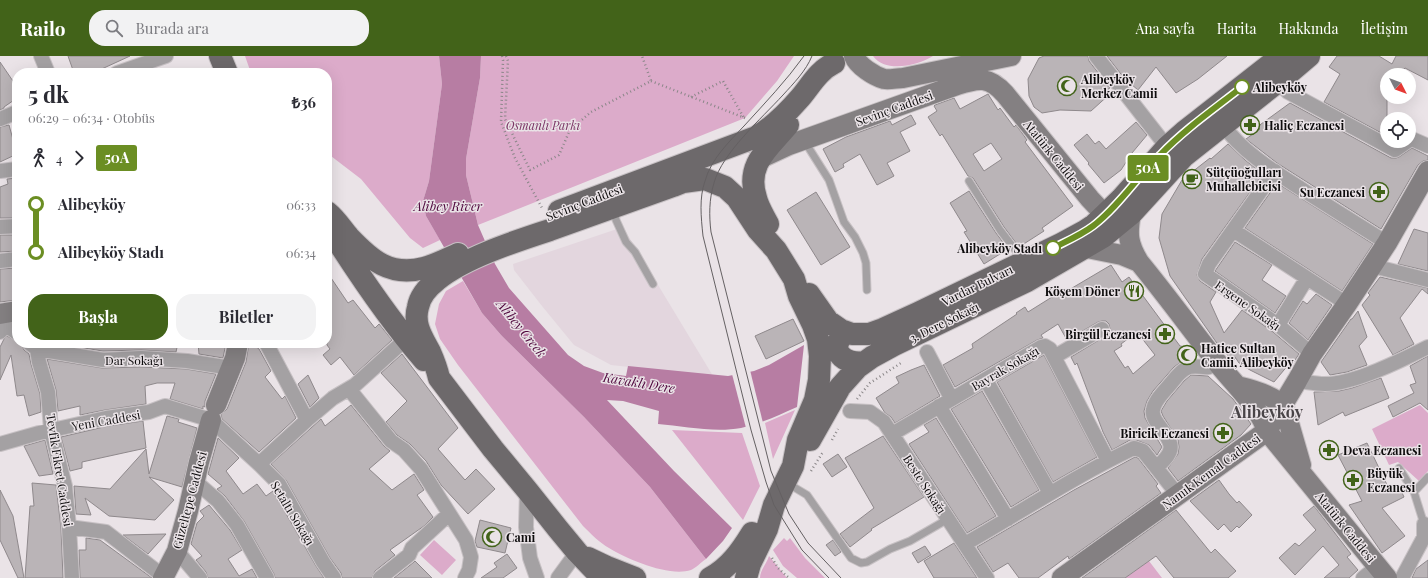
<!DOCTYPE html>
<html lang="tr">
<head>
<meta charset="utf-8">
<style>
	:root { --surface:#fff; --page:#f2f2f3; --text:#2b2b33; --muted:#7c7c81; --accent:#426319 }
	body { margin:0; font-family:"Playfair Display",serif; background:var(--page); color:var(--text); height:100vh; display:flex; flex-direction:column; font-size:15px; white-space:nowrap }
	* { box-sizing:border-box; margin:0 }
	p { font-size:13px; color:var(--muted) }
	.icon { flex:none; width:22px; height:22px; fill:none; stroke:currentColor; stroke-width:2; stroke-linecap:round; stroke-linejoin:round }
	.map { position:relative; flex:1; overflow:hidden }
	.panel { position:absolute; left:12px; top:12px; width:320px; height:280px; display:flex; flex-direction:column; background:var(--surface); border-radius:16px; box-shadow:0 4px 16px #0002 }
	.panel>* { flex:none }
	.badge { padding:0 8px; border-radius:3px; font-size:14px; line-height:26px }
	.needle { width:26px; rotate:132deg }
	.buttons { position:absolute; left:1380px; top:12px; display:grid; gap:8px }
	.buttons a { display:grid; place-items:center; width:36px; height:36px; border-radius:50%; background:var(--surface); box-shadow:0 4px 16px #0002; font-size:20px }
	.map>.badge { position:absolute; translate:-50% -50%; box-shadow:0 0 0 2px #fff }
	.legs { display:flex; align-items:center; gap:6px; height:44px; padding:0 16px; font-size:13px }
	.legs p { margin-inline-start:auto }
	.head { display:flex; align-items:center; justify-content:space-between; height:68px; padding:0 16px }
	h1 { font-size:22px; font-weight:700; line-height:30px }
	.button { display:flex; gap:8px; margin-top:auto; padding:8px 16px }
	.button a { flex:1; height:46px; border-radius:16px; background:var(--accent); color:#fff; font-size:16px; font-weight:700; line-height:46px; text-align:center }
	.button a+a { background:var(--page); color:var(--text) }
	ul { padding:0 16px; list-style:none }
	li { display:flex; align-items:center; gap:14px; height:48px; font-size:15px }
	li i { display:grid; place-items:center; width:6px; height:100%; margin:0 5px; background:currentColor }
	li i::after { content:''; width:10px; height:10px; margin:-5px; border:3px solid; border-radius:50%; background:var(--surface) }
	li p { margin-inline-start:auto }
	li:first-child i { background:linear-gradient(#0000 50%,currentColor 0) }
	li:last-child i { background:linear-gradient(currentColor 50%,#0000 0) }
	header { display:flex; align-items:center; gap:24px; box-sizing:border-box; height:56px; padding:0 20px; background:var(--accent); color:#fff }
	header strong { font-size:19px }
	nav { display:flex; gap:22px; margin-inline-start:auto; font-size:14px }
	.search { width:280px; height:36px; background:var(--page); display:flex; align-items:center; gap:10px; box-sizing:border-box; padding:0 14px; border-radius:16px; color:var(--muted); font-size:15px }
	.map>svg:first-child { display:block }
	.built { fill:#e3d6de }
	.green { fill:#dcabca }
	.water { fill:#b77da3 }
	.pier { fill:#eae3e7 }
	.building { fill:#bab4b7; stroke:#8f898c; fill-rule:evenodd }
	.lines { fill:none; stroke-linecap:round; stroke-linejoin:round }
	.lane-casing { stroke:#c7c1c4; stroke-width:9 }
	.street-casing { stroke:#c7c1c4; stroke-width:16 }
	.secondary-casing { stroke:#c7c1c4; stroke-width:22 }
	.primary-casing { stroke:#c7c1c4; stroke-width:24 }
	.path { stroke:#8a8688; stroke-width:2.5; stroke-dasharray:1 3; stroke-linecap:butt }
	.lane { stroke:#a4a1a3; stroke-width:7 }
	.street { stroke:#a4a1a3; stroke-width:14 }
	.secondary { stroke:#848082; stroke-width:20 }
	.primary { stroke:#6d696b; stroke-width:22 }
	.tram { stroke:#646062; stroke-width:1 }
	.line-1-casing { stroke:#fff; stroke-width:9 }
	.line-1 { stroke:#6b8e23; stroke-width:6 }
	.stop-1-dot { fill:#fff; stroke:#6b8e23; stroke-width:2 }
	.labels { text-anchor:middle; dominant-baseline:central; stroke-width:3; stroke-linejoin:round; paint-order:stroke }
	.poi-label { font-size:12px; font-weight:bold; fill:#0e0c0d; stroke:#eae3e7; text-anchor:start }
	.stop-label { font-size:12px; font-weight:bold; fill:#0e0c0d; stroke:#eae3e7; text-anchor:start }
	.street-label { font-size:12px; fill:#0e0c0d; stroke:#eae3e7 }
	.park-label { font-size:12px; font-style:italic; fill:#7c3566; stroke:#eae3e7 }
	.water-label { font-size:13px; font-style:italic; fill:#4f073d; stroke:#eae3e7 }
	.district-label { font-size:16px; font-weight:bold; fill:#494447; stroke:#eae3e7 }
</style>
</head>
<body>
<header>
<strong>Railo</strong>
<div class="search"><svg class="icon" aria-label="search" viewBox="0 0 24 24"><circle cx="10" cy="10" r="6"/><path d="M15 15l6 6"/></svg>Burada ara</div>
<nav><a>Ana sayfa</a><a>Harita</a><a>Hakkında</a><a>İletişim</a></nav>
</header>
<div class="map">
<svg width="1428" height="522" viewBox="0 0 1428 522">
	<rect width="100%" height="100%" fill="#eae3e7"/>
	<path class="built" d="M623 171 713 320 611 309 574 289 542 250 514 214 513 208Z"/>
	<path class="green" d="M245 0H439L442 28 429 125 423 145 426 160 440 184 423 192 410 182 361 123 327 97V17H251Z
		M481 0H794L777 25 745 62 478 169 466 119V103L480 22Z
		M873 0H933C917 10 885 17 873 0Z
		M463 225 482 257 501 279 584 361 650 431 706 503C701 506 696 512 691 514 669 521 629 504 609 492 600 487 591 478 583 470L458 309 440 283 435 268 439 248 446 235Z
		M1420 349 1428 357V415L1419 425 1398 406 1389 409 1372 373Z
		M795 354 773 403 765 367Z
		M672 374 742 377 760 430 743 464Z
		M784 482 787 485 790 482 805 502 825 522H797L783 510 773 494Z
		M434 484 456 504 442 519 420 499Z
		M769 500 787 522H760C760 514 767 507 769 500Z
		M1149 505 1162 522H1125Z"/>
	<path class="water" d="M439 0H481L480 22 466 103V119L478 169 495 208 509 232 568 299 584 310 603 317 626 320 628 310 728 320 754 315 769 309 804 289 797 351C779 359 760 368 741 372 714 377 684 370 658 368L659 355 623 345 607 344 674 415 732 472 723 485 706 503 650 431 584 361 501 279 482 257 426 160 423 145 429 125 442 28Z"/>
	<path class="pier" d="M750 314 763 367 746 372 732 318Z"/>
	<path class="building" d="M68 0H130L93 17H74Z
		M1044 0H1088L1089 5 1110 32 1108 33 1111 37 1091 55 1060 54 1042 57 1034 51 1029 40 1028 23 1039 2Z
		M1107 0H1227L1198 23 1176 37 1156 11 1138 34 1124 22Z
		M1337 0H1379L1392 8 1396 0H1428V24L1405 12 1403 14 1411 19H1387V80L1324 46 1340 18 1329 11Z
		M0 6 17 31V42L4 51V52L0 54Z
		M988 38 998 54 1000 52 1014 71 1016 69 1022 77 1027 84 1025 86 1073 150 1042 172 1044 175 1019 191 1004 171 973 122 968 120 942 78 940 80 928 61 937 55 934 50 935 49 954 42 960 53ZM991 87 1002 103 984 115 973 98Z
		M1290 47 1391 102H1396L1399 101 1412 92 1428 100V104L1423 105 1418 109 1381 173 1277 107 1246 83 1260 73 1257 71Z
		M911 59 916 68 900 76 910 95 887 107 894 120 877 129 860 98 843 108 844 111 835 116 823 93 846 81 890 65 892 69Z
		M1136 66 1147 79 1132 97 1121 114 1104 127 1088 108 1089 107 1074 89 1087 78 1095 88 1099 85 1106 93Z
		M9 69 17 98 0 106V71Z
		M1228 88 1245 104 1263 118 1202 203 1197 219 1200 225 1216 236 1210 246 1224 277 1242 254 1273 276 1299 298 1291 310 1289 308 1274 326 1250 314 1239 307 1235 301V303L1232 305 1223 293H1221L1170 220 1159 182 1162 158 1182 124 1201 109 1210 102 1211 103Z
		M17 122V162H0V131L8 128 7 123Z
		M1277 127 1373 188 1342 235 1245 172Z
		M969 135 996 177 1008 193 984 208 964 176 967 175 950 147Z
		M816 136 850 191 821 209 787 154Z
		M1414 173 1428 177V215L1398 208Z
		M0 179H17V195L0 196Z
		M1235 186 1272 209 1262 224 1286 240 1275 257 1215 215Z
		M1111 209 1122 226 1129 221 1180 290 1191 292 1197 299 1196 302 1185 303 1174 311 1153 335 1147 345 1144 355 1145 362 1162 391 1157 399 1149 389 1136 384H1130L1112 394 1103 376 1077 307 1075 309 1071 301 1109 278 1110 273 1109 268 1106 265H1102L1098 266 1067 284 1058 268 1041 279 1043 282 1037 284 955 331 943 309 973 292 972 288 1017 258 1016 257 1025 251 1028 256 1052 241V242L1066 233 1067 235ZM1137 276 1155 299 1133 318 1128 310 1125 312 1114 295 1122 290 1121 288Z
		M17 212V244L0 246V213Z
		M327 216 348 247 353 244 375 272 379 268 392 284 354 319 340 301 331 309 323 299 330 293 327 289Z
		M1380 221 1428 232V238L1422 233 1400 262 1414 288 1393 299 1362 249 1370 239 1368 237Z
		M1316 238 1332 249 1308 284 1289 267 1303 245 1307 248Z
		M1358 255 1367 281 1359 290 1367 309 1347 316 1330 319 1321 306 1351 263H1352Z
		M793 263 804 285 766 303 755 280Z
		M7 280 17 285V287H21L24 294 29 298 31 308 40 338 41 356 29 360 24 339 17 340 11 299 0 324V291L4 283Z
		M53 287H178L176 296 141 294 103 295Z
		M198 287H226L223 302 199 298Z
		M249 287H251L259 293 271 315 265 321 282 343 285 340 296 362 259 396 222 363 221 359 227 353 246 306Z
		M402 298 458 372 438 393 465 424 476 413 495 433 468 458 441 429 426 405 410 388 397 379 386 366 407 345 381 317Z
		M1044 299 1097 401 1053 426 997 326Z
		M1428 300V354L1420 347 1393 361 1388 350 1414 337 1410 329 1416 327 1410 310Z
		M47 303 102 312 141 311 186 313 216 318 205 345V351L203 350V353L170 343 175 327H157L145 330 146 348 105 354 80 359V350L58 355 56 334Z
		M924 309 940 340 895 367 891 361 885 357 876 342 899 327 896 321 911 314Z
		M308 319 319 342 310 351 298 328Z
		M1191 319 1208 320 1233 343 1251 368 1241 379 1178 425 1168 412 1178 398 1179 391 1178 384 1163 360 1161 355 1167 345 1184 325Z
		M1381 322 1389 342 1345 360 1343 356 1318 369 1314 336 1339 335 1352 332Z
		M982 335 1039 434 1011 451 951 353Z
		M351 349 384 390 390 395 369 413 392 434 414 418 424 434 417 439 433 461 424 470 390 494 395 499 375 515 372 522H342L341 517 330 502 286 424 271 408 321 363 325 370Z
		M167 360 179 363 178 366 197 372 182 431 149 421 174 444 155 464 109 460 85 442 91 459 76 458 74 430 110 433 146 393 149 418Z
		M936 362 996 460 967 477 909 388 929 376 924 369Z
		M143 365 146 392 82 406V412L70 415 61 381 108 370Z
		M883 380 924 441 871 473 872 474 850 491 840 478 874 452 845 402Z
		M218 382 239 402 226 415 243 438 257 428 266 440 273 435 316 510 324 522H275L274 518 244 465 225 440 217 433 222 430 208 418Z
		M45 384 53 418 39 420 24 390Z
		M1367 387 1390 435 1399 430 1404 441 1382 452 1405 480 1382 497 1349 449 1362 445 1338 399Z
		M838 398 847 411 832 421 823 408Z
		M1135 401 1138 402 1158 428 1156 430 1161 437 1069 503 1068 500 1038 522H1019L1008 507 993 516 977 491 1074 434Z
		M1219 424 1229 438 1237 447 1239 445 1252 459 1239 472 1237 470 1231 476 1224 468 1218 474 1190 445Z
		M32 427 56 429 61 472 63 522H25L30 450H34Z
		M0 434 13 460 24 522H18L0 484Z
		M209 449 230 474 242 494 228 503 239 520 252 513 257 522H208L206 516 196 504 202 500 191 488 197 467 204 460 200 455Z
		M1314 450 1351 498 1347 501 1358 514 1349 522H1324L1339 509 1323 490 1295 519 1279 502 1295 487 1299 490 1316 474 1303 459Z
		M1176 454 1211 497 1215 493 1236 515 1228 522H1174L1156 500 1125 522H1082Z
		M480 464 511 472 505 497 477 491 475 485Z
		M166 478 148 498 123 479Z
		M86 482 100 484 152 522H80L79 494H86Z
		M833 484 841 496 835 500 826 489Z
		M954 487 977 522H934L924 505Z
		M925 490 931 499 918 507 912 497Z
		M507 498 517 512 503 522H481L497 511 494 507Z
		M1428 504V522H1412L1416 513Z
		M415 505 432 522H394L414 506Z"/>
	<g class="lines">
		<defs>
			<path id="lane" d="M805 86 829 124 844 166 855 181 863 197 866 207 867 234
				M969 125 1000 174 1023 204
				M614 154 616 164 626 186 635 196 653 228
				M1399 412 1414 436
				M787 427 807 439 851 502 861 507 867 506 890 493 910 485 948 463
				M1424 468 1414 436 1428 421"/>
			<path id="street" d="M41 0 48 17
				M1096 0 1167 91
				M117 17 166 0
				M1278 26 1288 36 1395 94 1408 85
				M0 63 17 56
				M1223 69C1244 98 1277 117 1306 136 1333 153 1360 170 1387 187
				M1409 84 1412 83 1428 90
				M0 115 17 113
				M1275 115 1209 208 1205 218 1278 269 1312 298
				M0 171 17 170
				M1233 174 1347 248
				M0 205 17 203
				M1373 210 1428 224
				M6 269 17 277
				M1278 269 1307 222
				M0 276 6 269 1 258
				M29 287 37 293 39 306 48 336 51 374 65 430 69 471 72 522
				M266 287 307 364
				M37 293 103 304 141 302 187 305 231 312
				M927 296 951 342
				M1054 301 1102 273
				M986 324 1050 437
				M1297 325C1306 326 1316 328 1325 328 1354 328 1402 304 1428 291
				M349 333 391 385 404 394 421 413 466 484 471 501 469 514 465 522
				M939 350 1008 463
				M850 355 870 356 884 366 987 522
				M892 378 1041 291 1045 290 1050 293 1052 297 1108 405
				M0 388 39 377 106 362 149 356 165 350 211 364 259 408 279 428 323 506 334 522
				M259 408 307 364 333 342 355 329 406 283
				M1157 411C1177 393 1173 388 1158 368 1155 364 1152 359 1153 354 1154 346 1161 339 1166 333 1172 327 1178 317 1185 313 1192 308 1201 312 1209 311 1212 310 1215 308 1218 307
				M195 425 218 445 237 469 267 522
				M527 434 526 471 530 502 537 522
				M69 471 106 476 163 520
				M965 488C1021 456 1075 420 1134 392L1143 395 1178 439
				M177 495 200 522
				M380 522 409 499 412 492 449 458
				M558 522 577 496
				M1363 522 1378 510
				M1402 522 1424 481V468"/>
			<path id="secondary" d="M854 0C858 10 874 20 884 23 890 24 897 22 903 22L1011 0
				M759 103 789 89 957 29C979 22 989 20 1005 38L1090 143 1105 159
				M1131 158C1127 178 1128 188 1139 206 1167 240 1193 276 1220 310 1235 329 1260 352 1267 375L1387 522
				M1087 192 1122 199 1139 206
				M0 258 17 255
				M1237 330C1250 333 1272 339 1282 349 1284 351 1285 354 1286 357L1301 409
				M216 349 235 302 238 287
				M163 522 177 495 188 455 199 406 211 364
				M1062 522 1267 375 1297 325 1312 298 1347 248 1387 187 1428 115"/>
			<path id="primary" d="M220 0 227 17
				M559 155 756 81C773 71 787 57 800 42 811 29 818 15 834 7
				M327 156C336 163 342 173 349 181 371 204 390 221 424 212 435 209 447 203 458 198
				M768 168C764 160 758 151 756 142 745 108 769 92 788 69
				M333 178C361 222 390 265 424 304
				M809 238 828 265 841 274 852 278H869L883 273 918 257 1061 188 1085 175 1094 169 1121 143 1167 91 1184 76 1281 0
				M846 276C826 293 844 310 865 306
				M810 384 840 331 858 311 872 301 894 289 1027 225 1103 181 1131 158 1184 100 1289 17 1309 0
				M588 502 607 511 635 522
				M602 522 577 496 558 473 527 434 493 393 439 322C437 313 434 305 430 296 422 281 413 268 418 251 420 240 428 231 437 224 464 202 516 185 550 174 591 159 632 145 673 130L683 126 705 123 725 131 737 142 758 174 776 194 794 223 799 240 813 269 818 283 820 300 819 324 815 344 798 384 793 410 774 449 767 473 750 508 746 522
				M710 522C729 512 741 495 752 477"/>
		</defs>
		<use href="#lane" class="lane-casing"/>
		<use href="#street" class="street-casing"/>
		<use href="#secondary" class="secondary-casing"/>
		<use href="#primary" class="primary-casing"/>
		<path class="path" d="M502 0 503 4 501 66 515 102 542 152
			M506 0 508 5 505 63 530 114 559 99 570 74 591 56 651 25 642 0
			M651 25 745 62
			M691 41 723 25 744 62
			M857 343 870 327 901 307
			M832 384 838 373
			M811 415 823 396
			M772 502 778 512 789 522"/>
		<use href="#lane" class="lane"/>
		<use href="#street" class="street"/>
		<use href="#secondary" class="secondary"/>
		<use href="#primary" class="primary"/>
		<path class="tram" d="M804 0C786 25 765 47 744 70 729 86 711 103 705 125 699 142 701 161 703 180L751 374 766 426 774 449 802 494 829 522
			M812 0C806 15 793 28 783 39 762 62 722 97 714 127 709 143 709 160 711 176L771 415 789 458 808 487 841 522"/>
	</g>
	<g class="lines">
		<defs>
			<path id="line-1" d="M1053 192C1067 185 1081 179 1093 170 1119 150 1137 121 1160 99 1185 73 1214 53 1242 31"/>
		</defs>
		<use href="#line-1" class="line-1-casing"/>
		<use href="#line-1" class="line-1"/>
	</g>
	<defs>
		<symbol id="mosque-ring" viewBox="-11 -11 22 22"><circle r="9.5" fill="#eae3e7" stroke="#426319" stroke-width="1.5"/><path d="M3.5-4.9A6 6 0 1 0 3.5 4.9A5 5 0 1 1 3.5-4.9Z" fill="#426319"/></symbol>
		<symbol id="pharmacy-ring" viewBox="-11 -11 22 22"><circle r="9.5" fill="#eae3e7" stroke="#426319" stroke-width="1.5"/><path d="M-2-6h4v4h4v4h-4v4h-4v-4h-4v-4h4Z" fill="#426319"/></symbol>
		<symbol id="cafe-ring" viewBox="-11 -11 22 22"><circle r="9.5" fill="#eae3e7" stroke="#426319" stroke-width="1.5"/><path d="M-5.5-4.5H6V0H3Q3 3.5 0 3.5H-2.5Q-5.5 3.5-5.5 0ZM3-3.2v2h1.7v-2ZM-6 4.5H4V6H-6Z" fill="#426319"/></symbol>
		<symbol id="restaurant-ring" viewBox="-11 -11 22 22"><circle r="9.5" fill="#eae3e7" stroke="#426319" stroke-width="1.5"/><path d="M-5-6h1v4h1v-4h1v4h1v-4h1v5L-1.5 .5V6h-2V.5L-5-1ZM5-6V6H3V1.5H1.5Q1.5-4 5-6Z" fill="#426319"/></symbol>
	</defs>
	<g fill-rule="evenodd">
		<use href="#mosque-ring" x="1056" y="19" width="22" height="22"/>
		<use href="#pharmacy-ring" x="1239" y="58" width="22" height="22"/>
		<use href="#cafe-ring" x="1181" y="112" width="22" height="22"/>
		<use href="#pharmacy-ring" x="1368" y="125" width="22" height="22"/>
		<use href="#restaurant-ring" x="1123" y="224" width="22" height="22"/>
		<use href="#pharmacy-ring" x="1154" y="267" width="22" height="22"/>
		<use href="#mosque-ring" x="1176" y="288" width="22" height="22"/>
		<use href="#pharmacy-ring" x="1212" y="366" width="22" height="22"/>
		<use href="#pharmacy-ring" x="1318" y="383" width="22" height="22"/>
		<use href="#pharmacy-ring" x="1342" y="413" width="22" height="22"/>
		<use href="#mosque-ring" x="481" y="470" width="22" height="22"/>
	</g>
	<g class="stop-1-dot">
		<circle cx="1242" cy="31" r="7"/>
		<circle cx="1053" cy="192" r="7"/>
	</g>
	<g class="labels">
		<g class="poi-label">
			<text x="1081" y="23">Alibeyköy<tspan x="1081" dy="14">Merkez Camii</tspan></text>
			<text x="1264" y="69">Haliç Eczanesi</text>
			<text x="1206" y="116">Sütçüoğulları<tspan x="1206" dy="14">Muhallebicisi</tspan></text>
			<text x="1365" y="136" text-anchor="end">Su Eczanesi</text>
			<text x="1120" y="235" text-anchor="end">Köşem Döner</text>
			<text x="1151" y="278" text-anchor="end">Birgül Eczanesi</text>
			<text x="1201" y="292">Hatice Sultan<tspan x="1201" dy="14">Camii, Alibeyköy</tspan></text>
			<text x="1209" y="377" text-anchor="end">Biricik Eczanesi</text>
			<text x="1343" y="394">Deva Eczanesi</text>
			<text x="1367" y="417">Büyük<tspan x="1367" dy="14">Eczanesi</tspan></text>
			<text x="506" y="481">Cami</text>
		</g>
		<g class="stop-label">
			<text x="1253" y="31">Alibeyköy</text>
			<text x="1042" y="192" text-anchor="end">Alibeyköy Stadı</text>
		</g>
		<g class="street-label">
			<text transform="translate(894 52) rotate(-20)">Sevinç Caddesi</text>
			<text transform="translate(1054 99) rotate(51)">Atatürk Caddesi</text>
			<text transform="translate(584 146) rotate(-21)">Sevinç Caddesi</text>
			<text transform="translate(977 229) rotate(-26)">Vardar Bulvarı</text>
			<text transform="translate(1248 249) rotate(35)">Ergene Sokağı</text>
			<text transform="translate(944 266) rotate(-26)">3. Dere Sokağı</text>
			<text x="134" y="304">Dar Sokağı</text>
			<text transform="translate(1005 312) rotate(-30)">Bayrak Sokağı</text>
			<text transform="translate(106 364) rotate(-10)">Yeni Caddesi</text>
			<text transform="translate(60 414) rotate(81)">Tevfik Fikret Caddesi</text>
			<text transform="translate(1211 415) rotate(-36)">Namık Kemal Caddesi</text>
			<text transform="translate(925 428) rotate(57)">Beste Sokağı</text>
			<text transform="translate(189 444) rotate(-75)">Güzeltepe Caddesi</text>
			<text transform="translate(293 457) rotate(59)">Setaltı Sokağı</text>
			<text transform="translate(1346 471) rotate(51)">Atatürk Caddesi</text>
		</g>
		<g class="park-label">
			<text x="543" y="69">Osmanlı Parkı</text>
		</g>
		<g class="water-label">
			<text x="448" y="149">Alibey River</text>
			<text transform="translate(522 272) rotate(51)">Alibey Creek</text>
			<text transform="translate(639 326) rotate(9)">Kavaklı Dere</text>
		</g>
		<g class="district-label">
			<text x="1267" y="355">Alibeyköy</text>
		</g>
	</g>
</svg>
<div class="buttons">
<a><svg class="needle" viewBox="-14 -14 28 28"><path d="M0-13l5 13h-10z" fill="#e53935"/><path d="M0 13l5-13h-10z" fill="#7c7c81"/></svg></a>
<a><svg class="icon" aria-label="locate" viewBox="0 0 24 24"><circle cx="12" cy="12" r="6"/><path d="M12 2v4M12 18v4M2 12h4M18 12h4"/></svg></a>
</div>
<b class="badge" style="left:1148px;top:112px;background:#6b8e23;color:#fff">50A</b>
<section class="panel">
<div class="head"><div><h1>5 dk</h1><p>06:29 – 06:34 · Otobüs</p></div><b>₺36</b></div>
<div class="legs"><svg class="icon" aria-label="walk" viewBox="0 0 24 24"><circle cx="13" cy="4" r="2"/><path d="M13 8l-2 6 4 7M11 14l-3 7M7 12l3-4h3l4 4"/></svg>4<svg class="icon" aria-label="forward" viewBox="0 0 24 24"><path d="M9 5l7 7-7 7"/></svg><b class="badge" style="background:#6b8e23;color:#fff">50A</b></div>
<ul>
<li><i style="color:#6b8e23"></i><b>Alibeyköy</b><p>06:33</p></li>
<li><i style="color:#6b8e23"></i><b>Alibeyköy Stadı</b><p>06:34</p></li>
</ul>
<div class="button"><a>Başla</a><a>Biletler</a></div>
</section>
</div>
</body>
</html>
